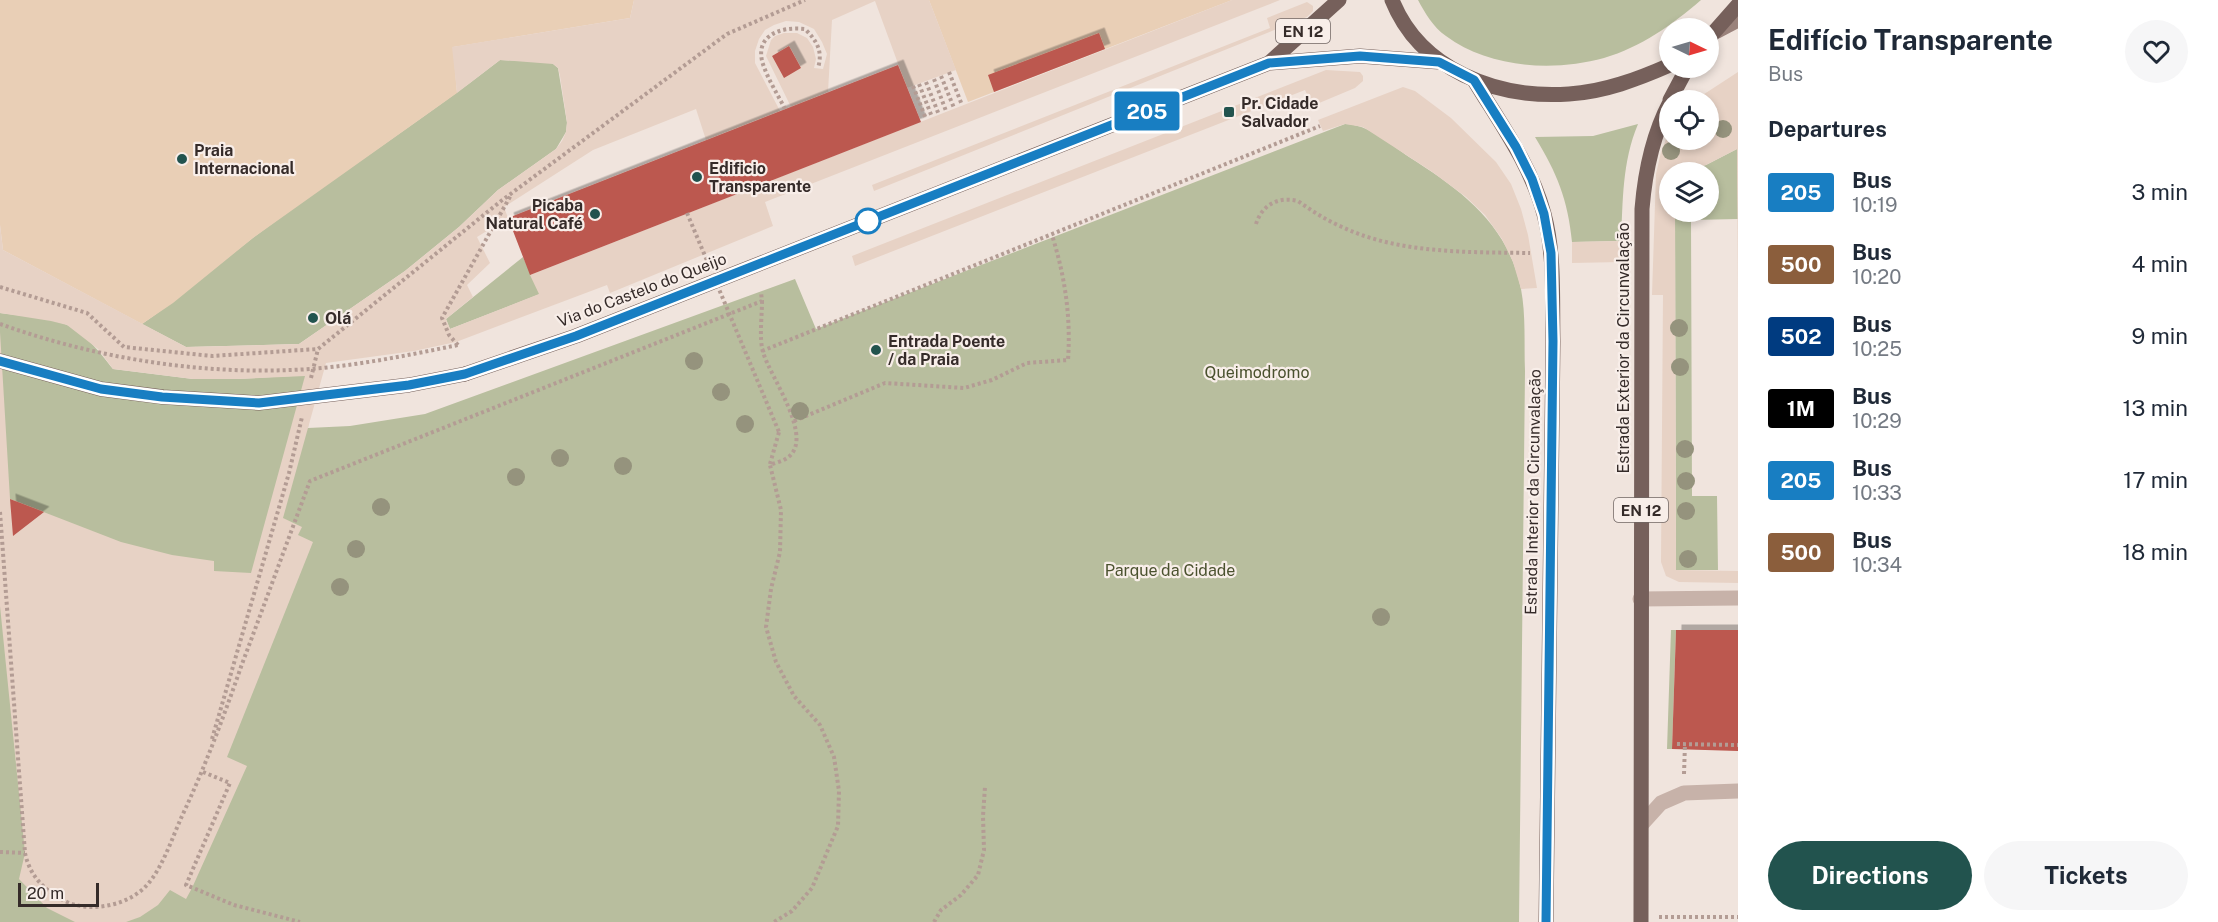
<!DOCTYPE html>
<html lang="en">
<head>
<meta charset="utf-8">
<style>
	:root { --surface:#fff; --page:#f6f6f7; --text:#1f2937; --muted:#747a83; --accent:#22534e }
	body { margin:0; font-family:"Public Sans",sans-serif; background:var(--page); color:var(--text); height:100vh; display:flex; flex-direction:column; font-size:22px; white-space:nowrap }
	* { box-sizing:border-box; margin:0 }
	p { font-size:20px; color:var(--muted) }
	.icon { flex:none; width:33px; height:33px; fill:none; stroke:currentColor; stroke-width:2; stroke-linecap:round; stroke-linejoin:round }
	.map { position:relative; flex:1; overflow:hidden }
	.details { display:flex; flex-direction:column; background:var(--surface); width:480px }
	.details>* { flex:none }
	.badge { padding:0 12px; border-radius:4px; font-size:21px; line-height:39px }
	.needle { width:39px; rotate:95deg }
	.fabs { position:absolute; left:1659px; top:18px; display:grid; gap:12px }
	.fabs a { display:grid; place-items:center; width:60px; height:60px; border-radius:50%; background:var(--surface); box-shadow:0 3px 9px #0003; font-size:30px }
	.scale { position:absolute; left:18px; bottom:15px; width:81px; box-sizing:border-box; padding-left:6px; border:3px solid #352b29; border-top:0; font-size:16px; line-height:21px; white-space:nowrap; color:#352b29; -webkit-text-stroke:4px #f8eee9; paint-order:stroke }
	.map>.badge { position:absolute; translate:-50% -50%; box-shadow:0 0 0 3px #fff }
	h2 { padding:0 30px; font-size:22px; line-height:54px }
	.round { display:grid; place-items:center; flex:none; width:63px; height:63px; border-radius:32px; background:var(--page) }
	.headline { display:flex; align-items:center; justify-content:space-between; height:102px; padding:0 30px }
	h1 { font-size:28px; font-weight:700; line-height:45px }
	.cta { display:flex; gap:12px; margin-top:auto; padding:12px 30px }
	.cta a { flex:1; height:69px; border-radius:36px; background:var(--accent); color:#fff; font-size:24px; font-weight:700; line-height:69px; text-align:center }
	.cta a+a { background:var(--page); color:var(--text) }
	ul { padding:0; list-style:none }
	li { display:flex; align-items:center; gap:18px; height:72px; padding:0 30px }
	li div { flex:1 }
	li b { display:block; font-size:22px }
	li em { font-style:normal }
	li .badge { min-width:66px; font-weight:700; text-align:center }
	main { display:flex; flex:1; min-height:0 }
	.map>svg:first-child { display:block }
	.green { fill:#b8be9e }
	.sand { fill:#e9cfb6 }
	.plaza { fill:#e7d2c5; fill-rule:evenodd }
	.building { fill:#bc584f; filter:url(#shadow) }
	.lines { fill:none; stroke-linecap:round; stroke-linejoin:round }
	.path { stroke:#b39c94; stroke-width:4; stroke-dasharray:3 3; stroke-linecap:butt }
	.minor { stroke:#c7b2a9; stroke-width:15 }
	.secondary { stroke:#9a827b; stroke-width:15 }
	.primary { stroke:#76605b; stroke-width:15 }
	.path-bridge { stroke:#b39c94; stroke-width:4; stroke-dasharray:3 3; stroke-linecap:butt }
	.primary-bridge { stroke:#76605b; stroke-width:15 }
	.tree { fill:#95937d }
	.line-casing { stroke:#fff; stroke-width:14 }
	.line { stroke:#187ec2; stroke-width:9 }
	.poi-dot { fill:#22534e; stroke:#f8eee9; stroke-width:2 }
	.stop-dot { fill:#fff; stroke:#187ec2; stroke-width:3 }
	.labels { text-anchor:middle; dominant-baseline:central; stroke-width:4.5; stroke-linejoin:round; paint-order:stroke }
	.shield { fill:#f8eee9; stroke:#706663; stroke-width:1.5 }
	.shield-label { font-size:15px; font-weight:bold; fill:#352b29 }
	.poi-label { font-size:16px; font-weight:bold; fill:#352b29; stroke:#f8eee9; text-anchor:start }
	.street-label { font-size:16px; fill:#352b29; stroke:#f8eee9 }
	.park-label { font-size:16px; fill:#4a512e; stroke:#f8eee9 }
</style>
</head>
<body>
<main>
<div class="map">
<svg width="1738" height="922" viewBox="0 0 1738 922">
	<defs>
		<filter id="shadow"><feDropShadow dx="5.5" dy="-5.5" stdDeviation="0" flood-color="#0004"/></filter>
	</defs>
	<rect width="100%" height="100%" fill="#f0e4dd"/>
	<path class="green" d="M1418 0H1701C1672 25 1641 47 1604 58 1553 72 1489 68 1446 36 1433 27 1425 13 1418 0Z
		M500 60 546 62 552 63 558 68 567 123 566 132 556 149 498 190 459 227 405 271 299 344 186 347 142 324C181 297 216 266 254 237 335 176 420 122 500 60Z
		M1345 124C1368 124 1390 144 1409 157 1461 190 1508 224 1521 289 1526 315 1524 344 1525 371L1519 922H0V313C21 316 45 317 65 324 85 332 100 353 113 369L193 379H237L312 375 308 428 350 426 425 414 795 279 816 329Z
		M1638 124C1622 162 1623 201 1621 241L1572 242C1568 200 1557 173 1535 137L1593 136Z
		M1737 149 1738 219 1691 220 1692 496H1717L1718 570H1676L1675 212H1708V172H1681L1706 165Z
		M523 257 540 294 450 329 446 319Z
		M1671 630H1676L1672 749H1667Z"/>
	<path class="sand" d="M0 0H634L630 18 453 47 457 93 253 238 173 303 142 324 3 250 0 225Z
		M929 0H1232L968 102Z"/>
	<path class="plaza" d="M634 0H929L956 70 907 88 875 1 832 20 828 92 791 107 766 56 771 40 775 36 784 33H797L807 38 813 47 816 59 814 68 823 69 827 54 822 42 814 29 799 22 786 21 774 25 765 30 759 39 755 51V63L780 111 706 140 696 109 593 150 504 207 508 218 477 237 490 263 467 285 473 297 446 319 450 329 539 294 530 275 1232 0H1280L765 202 773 226 610 293 607 285 456 342 414 351 326 363 283 518 302 527 298 535 313 542 227 757 247 766 192 888 186 899 170 890 158 905 140 917 126 922H75L47 908 19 879 25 853 0 606V332L10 499 121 542 172 555 214 561V571L251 573 305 376 237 379H193L113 369 98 349 67 325 51 321 0 313V225L3 250 186 347 299 344 405 271 459 227 498 190 556 149 562 141 566 132 567 122 560 76 558 68 553 64 500 60 457 93 452 47 630 18ZM789 46 801 68 784 77 772 56Z
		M1307 2 1313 6V11L1307 17 874 191 872 185 1270 28 1267 18Z
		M1326 70 1360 72 1363 76V81L1355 88 1312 106 1305 90 855 266 852 256Z
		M1738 72V299L1737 149 1706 165 1681 172H1670V212H1675L1676 570 1738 571V583L1679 582 1666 576 1661 562 1663 295H1652L1656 174 1661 152 1669 132 1670 140H1708V100H1695Z
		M1403 87 1415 91 1451 118 1496 162 1511 184 1521 209 1528 235 1537 288 1521 289 1513 262 1502 239 1485 215 1466 197 1431 171 1363 127 1345 124 1323 131 1318 120Z
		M1621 241 1622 262 1572 263V242Z"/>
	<path class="building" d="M1099 33 1105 49 994 92 988 75Z
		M789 46 801 68 784 78 772 56Z
		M898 65 921 122 530 275 508 218Z
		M10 499 44 512 13 536Z
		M1676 630H1738V751L1672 749Z"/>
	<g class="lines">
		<path class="path" d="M949 72 962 105
			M941 76 954 108
			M934 79 946 111
			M926 82 939 115
			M919 84 932 117
			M913 86 926 119
			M785 109C778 95 769 81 764 67 752 36 780 26 805 29 817 41 823 51 818 68
			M1256 224C1262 205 1278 196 1298 201 1312 211 1326 220 1342 227 1400 254 1467 252 1530 253
			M0 287 87 313 124 347 212 356 318 349 501 201 727 34 805 0
			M762 301C762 317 759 338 763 352 770 377 816 439 787 458 783 461 775 463 770 465L781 510 780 552 771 589 766 627 776 662 794 696 820 725 834 757 839 791 838 826 812 888 792 911 774 922
			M458 345 449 335 442 318 511 195
			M762 351 1320 126
			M311 378 318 349
			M794 421 885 383 964 388 992 380 1027 363 1068 360C1071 316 1065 277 1052 235
			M770 464 779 432
			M0 512 25 853C30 877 45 891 67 902 92 913 129 905 147 885 163 867 172 838 182 816 205 767 224 716 242 664 265 603 287 542 310 481L762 301 761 292
			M212 739 289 473 302 417
			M1677 744 1738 745
			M203 772 230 783 186 885 234 905 300 922
			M1684 774 1685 744
			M0 852 25 853
			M1659 917H1738
			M934 922 941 910 961 895 978 875 984 850 983 816 985 787"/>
		<path class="minor" d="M1640 599 1738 598
			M1642 824 1661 803 1684 793 1738 791"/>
		<path class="secondary" d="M1717 31 1738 20"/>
		<path class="primary" d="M1392 0C1420 70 1497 99 1569 94 1604 92 1638 79 1670 65
			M1708 39 1738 5
			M1269 63 1339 0
			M1474 80C1500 123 1531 165 1544 214 1555 255 1552 299 1553 341L1546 922
			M1670 100 1687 68
			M465 374 576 336 1269 63 1360 56 1439 62
			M1641 922 1642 209C1645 172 1652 136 1670 102"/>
		<path class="path-bridge" d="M687 213 779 432
			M0 324C93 357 193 374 291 370 347 368 404 356 458 345"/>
		<path class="primary-bridge" d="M0 361 101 389 163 397 259 403 409 385 465 374"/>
	</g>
	<g class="tree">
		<circle cx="1723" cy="129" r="9"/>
		<circle cx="1671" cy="151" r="9"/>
		<circle cx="1679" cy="328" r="9"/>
		<circle cx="694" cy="361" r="9"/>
		<circle cx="1680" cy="367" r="9"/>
		<circle cx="721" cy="392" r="9"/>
		<circle cx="800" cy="411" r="9"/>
		<circle cx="745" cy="424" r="9"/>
		<circle cx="1685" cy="449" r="9"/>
		<circle cx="560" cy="458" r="9"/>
		<circle cx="623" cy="466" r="9"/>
		<circle cx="516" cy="477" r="9"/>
		<circle cx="1686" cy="481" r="9"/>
		<circle cx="381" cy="507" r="9"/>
		<circle cx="1686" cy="511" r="9"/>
		<circle cx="356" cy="549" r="9"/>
		<circle cx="1688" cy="559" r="9"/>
		<circle cx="340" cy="587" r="9"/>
		<circle cx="1381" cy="617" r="9"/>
	</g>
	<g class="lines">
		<defs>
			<path id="line" d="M0 361 101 389 162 397 259 403 409 385 465 374 576 336 1269 63 1360 56 1439 62 1474 80 1516 147 1532 179 1544 214 1551 253 1553 341 1546 922"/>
		</defs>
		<use href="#line" class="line-casing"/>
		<use href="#line" class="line"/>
	</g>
	<g class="poi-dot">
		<rect x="1223" y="106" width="12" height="12" rx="3"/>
		<circle cx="182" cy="159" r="6"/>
		<circle cx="697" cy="177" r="6"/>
		<circle cx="595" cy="214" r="6"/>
		<circle cx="313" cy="318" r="6"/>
		<circle cx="876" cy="350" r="6"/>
	</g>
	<circle class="stop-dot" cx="868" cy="221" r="12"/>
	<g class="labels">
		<g class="shield">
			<rect x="1276" y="19" width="54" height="24" rx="4.5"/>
			<rect x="1614" y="498" width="54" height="24" rx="4.5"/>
		</g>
		<g class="shield-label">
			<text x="1303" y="31">EN 12</text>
			<text x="1641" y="510">EN 12</text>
		</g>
		<g class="poi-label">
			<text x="1241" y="103">Pr. Cidade<tspan x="1241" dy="18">Salvador</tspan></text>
			<text x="194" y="150">Praia<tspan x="194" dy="18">Internacional</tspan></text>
			<text x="709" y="168">Edificio<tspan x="709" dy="18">Transparente</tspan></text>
			<text x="583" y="205" text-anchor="end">Picaba<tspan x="583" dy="18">Natural Café</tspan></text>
			<text x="325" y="318">Olá</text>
			<text x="888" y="341">Entrada Poente<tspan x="888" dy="18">/ da Praia</tspan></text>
		</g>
		<g class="street-label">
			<text transform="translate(642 290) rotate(-21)">Via do Castelo do Queijo</text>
			<text transform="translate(1623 348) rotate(-90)">Estrada Exterior da Circunvalação</text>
			<text transform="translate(1533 492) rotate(-89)">Estrada Interior da Circunvalação</text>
		</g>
		<g class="park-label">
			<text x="1257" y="372">Queimodromo</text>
			<text x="1170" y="570">Parque da Cidade</text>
		</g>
	</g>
</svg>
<div class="fabs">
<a><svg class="needle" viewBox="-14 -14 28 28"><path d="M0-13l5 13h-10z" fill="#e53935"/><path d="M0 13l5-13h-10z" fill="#747a83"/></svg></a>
<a><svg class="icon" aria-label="locate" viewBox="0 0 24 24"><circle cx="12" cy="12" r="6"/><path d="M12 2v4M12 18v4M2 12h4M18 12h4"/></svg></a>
<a><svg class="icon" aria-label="layers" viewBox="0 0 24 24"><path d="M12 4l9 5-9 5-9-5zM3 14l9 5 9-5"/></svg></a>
</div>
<div class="scale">20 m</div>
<b class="badge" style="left:1147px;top:111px;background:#187ec2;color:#fff">205</b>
</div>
<section class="details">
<div class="headline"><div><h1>Edifício Transparente</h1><p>Bus</p></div><a class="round"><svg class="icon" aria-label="heart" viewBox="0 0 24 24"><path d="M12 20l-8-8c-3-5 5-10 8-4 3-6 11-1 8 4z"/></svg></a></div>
<h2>Departures</h2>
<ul>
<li><span class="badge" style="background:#187ec2;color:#fff">205</span><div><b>Bus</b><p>10:19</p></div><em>3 min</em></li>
<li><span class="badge" style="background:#8b5e3c;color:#fff">500</span><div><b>Bus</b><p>10:20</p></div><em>4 min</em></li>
<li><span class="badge" style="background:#003b80;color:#fff">502</span><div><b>Bus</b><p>10:25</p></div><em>9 min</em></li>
<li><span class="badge" style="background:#000;color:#fff">1M</span><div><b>Bus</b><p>10:29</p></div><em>13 min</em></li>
<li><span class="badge" style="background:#187ec2;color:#fff">205</span><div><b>Bus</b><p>10:33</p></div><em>17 min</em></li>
<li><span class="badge" style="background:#8b5e3c;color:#fff">500</span><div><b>Bus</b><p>10:34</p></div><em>18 min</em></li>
</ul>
<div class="cta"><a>Directions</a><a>Tickets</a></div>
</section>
</main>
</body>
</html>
